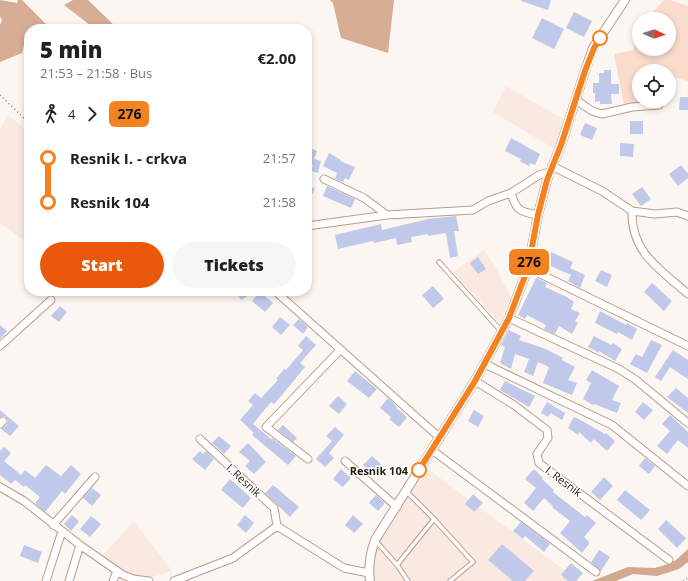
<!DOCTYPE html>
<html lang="en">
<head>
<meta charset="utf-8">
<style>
	:root { --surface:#fff; --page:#f6f6f6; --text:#202124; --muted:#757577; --accent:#ea580c }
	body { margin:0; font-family:"Open Sans",sans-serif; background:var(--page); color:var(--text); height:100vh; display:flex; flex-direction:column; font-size:15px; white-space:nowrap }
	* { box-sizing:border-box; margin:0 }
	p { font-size:13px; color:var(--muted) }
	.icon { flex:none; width:22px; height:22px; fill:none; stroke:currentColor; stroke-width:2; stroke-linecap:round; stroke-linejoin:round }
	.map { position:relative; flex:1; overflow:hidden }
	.details { position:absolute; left:24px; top:24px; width:288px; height:272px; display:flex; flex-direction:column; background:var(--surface); border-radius:16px; box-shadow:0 2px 6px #0003 }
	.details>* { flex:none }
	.badge { padding:0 8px; border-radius:6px; font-size:14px; line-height:26px }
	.needle { width:26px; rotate:94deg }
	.fabs { position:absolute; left:632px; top:12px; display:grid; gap:8px }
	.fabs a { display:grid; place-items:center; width:44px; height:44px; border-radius:50%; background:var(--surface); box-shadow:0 2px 6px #0003; font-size:20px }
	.map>.badge { position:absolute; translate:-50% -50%; box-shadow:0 0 0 2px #fff }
	.legs { display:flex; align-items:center; gap:6px; height:44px; padding:0 16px; font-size:13px }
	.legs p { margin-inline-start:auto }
	.headline { display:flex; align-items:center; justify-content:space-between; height:68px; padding:0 16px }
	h1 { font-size:22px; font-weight:800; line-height:30px }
	.button { display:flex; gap:8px; margin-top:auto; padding:8px 16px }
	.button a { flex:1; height:46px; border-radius:24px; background:var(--accent); color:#fff; font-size:16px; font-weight:800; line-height:46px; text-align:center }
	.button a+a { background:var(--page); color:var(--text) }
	ul { padding:0 16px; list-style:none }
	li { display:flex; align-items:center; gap:14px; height:44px; font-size:15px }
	li i { display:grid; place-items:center; width:6px; height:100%; margin:0 5px; background:currentColor }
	li i::after { content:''; width:10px; height:10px; margin:-5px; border:3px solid; border-radius:50%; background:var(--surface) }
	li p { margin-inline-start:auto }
	li:first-child i { background:linear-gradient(#0000 50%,currentColor 0) }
	li:last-child i { background:linear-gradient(currentColor 50%,#0000 0) }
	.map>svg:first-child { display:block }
	.built { fill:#fae9e0 }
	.green { fill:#f9dccb }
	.forest { fill:#d7ad94 }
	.water { fill:#d2a98f }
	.building { fill:#c0c9e9 }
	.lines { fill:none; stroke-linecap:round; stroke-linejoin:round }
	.service-casing { stroke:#bb9b88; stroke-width:5.5 }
	.minor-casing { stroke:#bb9b88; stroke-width:9 }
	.tertiary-casing { stroke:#bb9b88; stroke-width:10 }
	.path { stroke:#89807a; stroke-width:1.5; stroke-dasharray:1 3; stroke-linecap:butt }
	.service { stroke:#fff; stroke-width:3.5 }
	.minor { stroke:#fff; stroke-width:7 }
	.tertiary { stroke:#fff; stroke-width:8 }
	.line-1-casing { stroke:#fff; stroke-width:9 }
	.line-1 { stroke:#f58220; stroke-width:6 }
	.stop-1-dot { fill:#fff; stroke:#f58220; stroke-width:2 }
	.labels { text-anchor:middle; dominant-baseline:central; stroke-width:3; stroke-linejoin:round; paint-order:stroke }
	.stop-label { font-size:11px; font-weight:bold; fill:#281c15; stroke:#fff; text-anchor:end }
	.street-label { font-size:11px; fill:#281c15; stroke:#fff }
</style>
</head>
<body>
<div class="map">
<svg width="688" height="581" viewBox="0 0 688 581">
	<rect width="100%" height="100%" fill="#fcf6f2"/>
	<path class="built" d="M506 86 565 120 555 149 493 112Z
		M8 115 29 132V244L0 223V129Z
		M484 250 494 264 511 297 500 322H499L453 272Z
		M425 467 579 581H373L372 562 377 547 387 527Z
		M134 521 172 571 156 576 140 577 133 575 119 569 102 556Z"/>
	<path class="green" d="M664 0H670L688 6V81L669 76V71H639V101H643L624 105 614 54 633 50 639 28V49H669V19H647Z"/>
	<path class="forest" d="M0 0 17 3 18 0H22L51 29H29V44L25 42 22 53 0 62V25L2 20 0 16Z
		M73 0H88L118 29H95L64 5Z
		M330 0H394L388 53 341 38 333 3Z"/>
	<path class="water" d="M688 549V562L679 569 657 576 633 574 616 581H592L628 567 655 568 665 565 676 560Z"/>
	<path class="building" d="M521 0H551L548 10 521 1Z
		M574 12 592 21 584 37 566 28Z
		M542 18 564 29 554 49 532 38Z
		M604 70H611V84H619V94H611L612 104H600V101L595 102V93H593V83H599V73H604Z
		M680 97H688V110H679Z
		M630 121H643V134H630Z
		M585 123 597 128 592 140 580 135Z
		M511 138 540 154 535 165 530 163 529 166 520 161 521 159 505 151Z
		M620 143 634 144 633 157 620 156Z
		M307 147 317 151 314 159 321 161 318 173 311 171 313 165H312L308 175Z
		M329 153 341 160 340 161 355 167 349 180 345 178 343 182 335 179 337 173 323 166Z
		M681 165 688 174V178L678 186 669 174Z
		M307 185 315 189 307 203Z
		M327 186 355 199 351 208 323 196Z
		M642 187 651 199 641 206 632 194Z
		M456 216 459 231H454L458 256 450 258 446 233 428 236V234L411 237 412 242 397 245 396 238 374 243 373 241 338 249 335 235 381 224 382 230 428 219Z
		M542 248 573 262 570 268 585 275 580 288 568 281 571 275 537 260Z
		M478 257 486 269 478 274 470 263Z
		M601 270 612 275 607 287 595 281Z
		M536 278 547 283 545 287 567 297 574 302 571 309 580 313 575 321 578 323 572 334 559 326 555 334 544 329 546 325 527 315 525 319 518 315Z
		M652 283 672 301 664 311 644 292Z
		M433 286 444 299 433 308 422 295Z
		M236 291H255L241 300Z
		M260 292 273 303 265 312 252 301Z
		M60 306 67 312 59 322 51 316Z
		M600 311 626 325 627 323 637 329 632 340 618 332 617 334 595 323Z
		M280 317 290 325 281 335 272 327Z
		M299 319 308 327 303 334 293 325Z
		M0 325 7 331 0 339Z
		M509 330 521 336 519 340 546 349 563 358 562 360 575 367 568 380 577 383 572 395 543 383 549 367 538 362 533 376 524 372 529 359 515 354 511 369 500 363 505 347 501 345Z
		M306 336 316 345 300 363 305 367 282 395 274 404 271 402 253 424 271 439 272 438 296 456 288 465 252 435 254 433 240 420 253 405 248 401 255 393 261 398 278 380 276 379 284 369 286 370 303 350 298 346Z
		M594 336 611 345 613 343 622 349 615 361 599 351V353L588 347Z
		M651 340 662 345 647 373 630 364 636 354 642 357Z
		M673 350 688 360V379L670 367 661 381 655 377Z
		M592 370 619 386 612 400 621 403 617 413 594 404 593 405 583 399 591 383 586 380Z
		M355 371 377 389 369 398 347 381Z
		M505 381 535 396 529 407 500 390Z
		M676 388 688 398V413L667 397Z
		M338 396 347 404 339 414 329 406Z
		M388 398 397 407 396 408 407 417 399 427 389 419 391 417 380 408Z
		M547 402 565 413 562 420 551 413 548 417 541 413Z
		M643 402 653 410 644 420 635 412Z
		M0 410 19 426 10 436 1 429 7 425 8 420 5 416 0 417Z
		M474 410 484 416 478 427 468 421Z
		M670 415 688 432V448L678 440 667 454 657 446 670 431 662 424Z
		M575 417 605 434 606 433 615 441 607 451 594 439 591 443 579 432 578 435 568 428 573 418H574Z
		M283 425 297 438 293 442 278 430Z
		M335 427 344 435 329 453 334 458 325 467 316 459 332 441 326 436Z
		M219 436 231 446 224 454 212 443Z
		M248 443 266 462 254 474 245 466 250 461 239 452Z
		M4 447 11 453 4 461 21 475 25 470 35 478 46 465 61 476 71 465 81 474 65 494 62 491 45 512 35 503 40 497 25 485 24 487 15 480 11 484 0 475V451Z
		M200 451 203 454 206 451 214 459 205 470 192 459Z
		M372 456 381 464 373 474 363 465Z
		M645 458 655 466 649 474 639 466Z
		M341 469 351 478 343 487 333 479Z
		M534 469 543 478 542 479 554 490 553 492 585 517 587 515 596 523 584 537 589 542V544L582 553 560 533 570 521 552 507 553 506 544 498 533 511 524 503 536 488 525 479Z
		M604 477 613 486 600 500 591 492Z
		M230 479 251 498 243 508 221 490Z
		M273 485 299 507 290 517 265 493Z
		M92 488 101 495 92 506 83 498Z
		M625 490 650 510 641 520 617 500Z
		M473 494 483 503 474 512 465 504Z
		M376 495 385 503 378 511 369 503Z
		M72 515 79 521 71 531 64 524Z
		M245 515 254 523 246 533 237 525Z
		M353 515 363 524 354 533 345 525Z
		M91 516 101 524 90 537 80 529Z
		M666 520 686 538 677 548 658 529Z
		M521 522 550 544 544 552 525 536 523 539 513 531Z
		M502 544 534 571 525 581H513L488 560Z
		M24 545 42 552 38 563 20 556Z
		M599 550 610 557 601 571 591 562Z
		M571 563 583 573 576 581H568L561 575Z"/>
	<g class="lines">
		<defs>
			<path id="service" d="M439 262 501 331
				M407 492 434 519 473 562 450 581
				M375 540 397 565 408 581
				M397 565 434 519"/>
			<path id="minor" d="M576 100 592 111 602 114 632 107 659 105
				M552 166 602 191 632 211 655 214 677 212 688 216
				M324 179 364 198 387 215
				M511 193C516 211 521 212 538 215
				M632 211C631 253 660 269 688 294
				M307 226 387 215 473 210 488 201 511 193 539 175 550 172
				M528 268 688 346
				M275 291 440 438
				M509 318 619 369 636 380 688 423
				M0 346 51 300
				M485 364 612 425 688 486
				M475 381 514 405 547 430 548 438 537 454 539 463 669 560
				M0 424 3 421
				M200 439 274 508 277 526 344 568 369 573
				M432 450 596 572
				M308 459 266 427 340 350
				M345 461 397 507
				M0 487 24 501 80 545 123 575 133 579 149 581
				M53 525 95 477
				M46 581 62 531
				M69 581 80 545
				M113 581 117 571
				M174 581 233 558 277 526"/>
			<path id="tertiary" d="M370 581C368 566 370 554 375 540L475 381 509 318 528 268 538 215 547 180 561 145 585 71 593 48 625 0"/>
		</defs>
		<use href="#service" class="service-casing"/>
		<use href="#minor" class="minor-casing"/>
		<use href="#tertiary" class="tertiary-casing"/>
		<path class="path" d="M0 95 29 123
			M683 581 688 578"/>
		<use href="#service" class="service"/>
		<use href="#minor" class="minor"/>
		<use href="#tertiary" class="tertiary"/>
	</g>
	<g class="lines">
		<defs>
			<path id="line-1" d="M419 470 475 381 509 318 528 268 538 215 547 180 561 145 585 71 594 48 600 38"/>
		</defs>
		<use href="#line-1" class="line-1-casing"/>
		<use href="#line-1" class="line-1"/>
	</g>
	<g class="stop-1-dot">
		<circle cx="600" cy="38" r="7"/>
		<circle cx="419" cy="470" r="7"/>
	</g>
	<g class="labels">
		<g class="stop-label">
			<text x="408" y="470">Resnik 104</text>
		</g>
		<g class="street-label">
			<text transform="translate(244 480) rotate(43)">I. Resnik</text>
			<text transform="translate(564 481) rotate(37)">I. Resnik</text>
		</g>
	</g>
</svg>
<div class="fabs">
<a><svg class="needle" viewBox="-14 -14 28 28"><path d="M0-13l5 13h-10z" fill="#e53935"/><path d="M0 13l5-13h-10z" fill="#757577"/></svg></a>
<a><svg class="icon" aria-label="locate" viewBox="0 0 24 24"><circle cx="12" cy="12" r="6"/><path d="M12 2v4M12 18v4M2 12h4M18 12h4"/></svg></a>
</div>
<b class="badge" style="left:529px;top:262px;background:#f58220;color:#111">276</b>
<section class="details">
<div class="headline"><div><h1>5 min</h1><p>21:53 – 21:58 · Bus</p></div><b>€2.00</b></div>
<div class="legs"><svg class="icon" aria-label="walk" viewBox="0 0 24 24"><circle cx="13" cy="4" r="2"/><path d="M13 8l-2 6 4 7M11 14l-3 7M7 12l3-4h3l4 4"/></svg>4<svg class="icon" aria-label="forward" viewBox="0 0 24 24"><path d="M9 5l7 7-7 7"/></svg><b class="badge" style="background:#f58220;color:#111">276</b></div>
<ul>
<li><i style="color:#f58220"></i><b>Resnik I. - crkva</b><p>21:57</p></li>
<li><i style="color:#f58220"></i><b>Resnik 104</b><p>21:58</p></li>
</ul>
<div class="button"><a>Start</a><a>Tickets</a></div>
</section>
</div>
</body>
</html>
